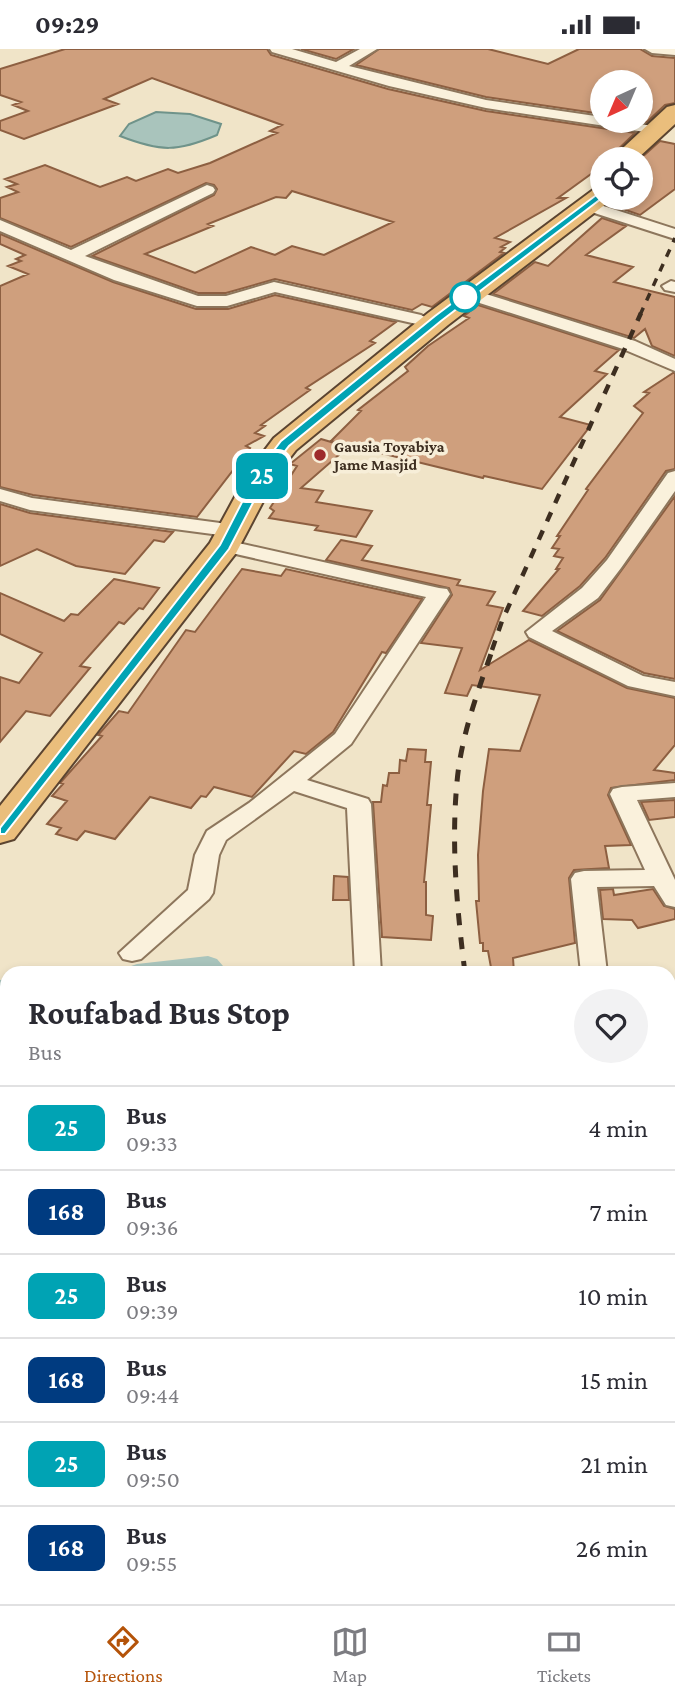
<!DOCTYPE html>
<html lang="en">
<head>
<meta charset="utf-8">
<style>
	:root { --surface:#fff; --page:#f2f2f3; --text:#2b2b33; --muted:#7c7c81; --line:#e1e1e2; --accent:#b45309 }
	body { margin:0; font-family:"Crimson Pro",serif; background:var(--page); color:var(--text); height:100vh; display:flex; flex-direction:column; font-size:26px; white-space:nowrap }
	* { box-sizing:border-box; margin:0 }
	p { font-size:23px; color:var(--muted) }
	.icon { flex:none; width:38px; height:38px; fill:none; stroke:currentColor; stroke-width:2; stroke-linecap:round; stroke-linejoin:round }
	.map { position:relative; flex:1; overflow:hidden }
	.drawer { position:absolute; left:0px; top:917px; width:676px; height:639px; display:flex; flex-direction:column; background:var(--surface); border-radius:21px 21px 0 0; box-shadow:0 4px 10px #0003 }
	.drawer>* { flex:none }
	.badge { padding:0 14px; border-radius:10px; font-size:24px; line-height:46px }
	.needle { width:46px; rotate:224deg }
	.fabs { position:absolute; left:590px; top:21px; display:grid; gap:14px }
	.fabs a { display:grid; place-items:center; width:63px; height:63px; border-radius:50%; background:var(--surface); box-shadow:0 4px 10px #0003; font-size:35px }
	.map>.badge { position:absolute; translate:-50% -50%; box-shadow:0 0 0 4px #fff }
	.round { display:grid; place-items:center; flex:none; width:74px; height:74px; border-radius:37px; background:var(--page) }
	.headline { display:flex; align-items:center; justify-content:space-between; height:119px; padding:0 28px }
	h1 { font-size:33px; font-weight:700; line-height:52px }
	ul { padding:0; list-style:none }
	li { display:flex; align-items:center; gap:21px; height:84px; padding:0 28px; border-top:2px solid var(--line) }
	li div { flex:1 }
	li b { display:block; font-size:26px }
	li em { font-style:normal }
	li .badge { min-width:77px; font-weight:700; text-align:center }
	.status { display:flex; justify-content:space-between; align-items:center; height:49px; padding:0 35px; background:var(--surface); direction:ltr }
	.status svg { height:19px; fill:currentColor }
	.tabs { display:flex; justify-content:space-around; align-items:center; height:98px; border-top:2px solid var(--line); background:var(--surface); font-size:19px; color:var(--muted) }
	.tabs a { display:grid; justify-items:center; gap:4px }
	.tabs .selected { color:var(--accent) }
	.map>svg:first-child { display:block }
	.water { fill:#a9c4bc; stroke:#6f938a; stroke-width:2 }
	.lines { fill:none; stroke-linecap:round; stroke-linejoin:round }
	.canal { fill:#a9c4bc; fill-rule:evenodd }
	.building { fill:#cf9f7d; stroke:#8d5f41; stroke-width:2; fill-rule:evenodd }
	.minor-casing { stroke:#8d765c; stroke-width:4 }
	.primary-casing { stroke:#5b4430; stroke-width:4 }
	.trunk-casing { stroke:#5b4430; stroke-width:4 }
	.minor { fill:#faf1dc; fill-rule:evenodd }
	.primary { fill:#f3d9a0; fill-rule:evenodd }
	.trunk { fill:#eabe7c; fill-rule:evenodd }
	.rail-far3 { stroke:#3d2e20; stroke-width:3.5; stroke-dasharray:8 8; stroke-linecap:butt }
	.rail-far2 { stroke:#3d2e20; stroke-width:4.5; stroke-dasharray:10 10; stroke-linecap:butt }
	.rail-far1 { stroke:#3d2e20; stroke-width:5; stroke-dasharray:12 12; stroke-linecap:butt }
	.rail { stroke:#3d2e20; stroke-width:7; stroke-dasharray:16 16; stroke-linecap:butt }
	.line { fill:#00a3b4; stroke:#fff; stroke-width:2 }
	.stop-dot { fill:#fff; stroke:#00a3b4; stroke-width:3.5 }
	.poi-dot { fill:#9e2a2b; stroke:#f7eed8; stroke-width:2.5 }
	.labels { text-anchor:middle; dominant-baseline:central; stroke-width:7; stroke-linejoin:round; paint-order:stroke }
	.far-poi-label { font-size:16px; font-weight:bold; fill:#3d2e20; stroke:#f7eed8; text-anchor:start }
</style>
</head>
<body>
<div class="status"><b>09:29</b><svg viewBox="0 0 49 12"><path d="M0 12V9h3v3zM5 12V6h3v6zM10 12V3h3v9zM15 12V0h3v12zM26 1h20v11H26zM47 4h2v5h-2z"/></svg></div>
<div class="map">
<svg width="675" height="1555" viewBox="0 0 675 1555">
	<rect width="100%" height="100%" fill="#f0e4c8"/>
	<path class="water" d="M156 63 190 65 221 75 217 86C177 103 161 103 120 87L129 75Z"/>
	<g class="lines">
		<path class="canal" d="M208 907 217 910 229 924H124L128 918 137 915Z
			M7 930V948L0 949V931Z
			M668 1144H675V1166H668Z"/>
	</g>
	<path class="building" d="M65 0H267L271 6 388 40 486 62 635 84 608 110H602V117L558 149H566L495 189 510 193 501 198 505 199 500 203 504 204 432 258 422 255 412 261 275 230 226 244H198L92 207 214 146 217 140 214 136 206 134 71 198 0 169V149L18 143 7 138 17 135 5 130 45 116 100 138 127 128 136 132 168 120 178 124 210 114 277 84 270 82 282 76 152 29 104 50 118 55 24 90 0 81V72L28 62 13 56 21 53 0 46V20ZM292 142 393 173 324 206 292 197 275 206 251 198 195 224 145 205 213 177 208 175 276 148 286 149Z
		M301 0H354L336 10Z
		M379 0H488L548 15 579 0H640L652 7 675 9V54L665 56 647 73 629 72H640V33H602V65L486 48 356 16Z
		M660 92 675 95V140L640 166 617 158 630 149H640V110Z
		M602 169 626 177 586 206 633 218 614 233 675 248V307L652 297 645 280 634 289 493 245 535 213 548 217Z
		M0 185 113 233 196 260H228L275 246 396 273 370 292 375 294 306 339 310 341 261 376 265 377 255 384 264 387 246 397 250 399 197 468 33 446 0 438V237L28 225 8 217 21 212 16 210 25 206 0 195Z
		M478 256 619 301 595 322 607 325 560 368 591 376 542 440 484 427 483 429 331 392 361 362 358 361 408 322 405 318 428 297 469 269 464 267Z
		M673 324H675V420L666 422 605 509 580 537 542 567 523 562 559 520H556L563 509 554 507 559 500 552 499 560 487H557L588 441 586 440 643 364 634 357 649 344 644 343Z
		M321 390 348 398 301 439 323 442 316 453 372 462 356 488 315 481 318 477 269 469 274 462 270 459 297 417 290 415Z
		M675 447V630L644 624 557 582 600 551Z
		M0 455 30 464 173 483 164 493 154 491 125 525 76 517 37 500 0 517Z
		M341 491 372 497 362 511 460 531 457 536 495 543 487 556 503 559 480 621 529 591 627 639 675 649V696L654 721 675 724V731L611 739 608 746 631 796 605 797 609 819 574 821 569 829 575 894 513 909 514 924H492L488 902H483V894H480L476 852H479L478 806 483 742 489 700 520 702 540 646 472 636 467 647 445 644 462 599 421 594 452 546 449 539 326 511Z
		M242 520 281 527 286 520 422 550 386 604 382 603 333 683 306 705 294 702 252 748 214 738 206 748 201 747 191 759 150 748 115 790 85 782 77 791 56 785 61 779 47 775 67 752 52 747 63 735 60 734 102 687 98 686 119 662 128 664 186 581 195 583Z
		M114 530 159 539 143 560 139 559 124 575 119 573 80 617 90 619 50 667 26 662 0 693V628L19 634 42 604 0 585V544L64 572 71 565 78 566Z
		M408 700 426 701 425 713H431L427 756H431L424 833H426V866L433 867 431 891 382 888 373 753H381L383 736 387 737 389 724H399L400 711 406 712Z
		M675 751V768L649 771 641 753Z
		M334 827 348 828 349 851H333Z
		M613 840 614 846 653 840 664 857 675 860V870L638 879 632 871 603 870 600 841Z"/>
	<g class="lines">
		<defs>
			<path id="minor" d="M270 0H292L336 13 360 0H377L349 17 486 51 602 68V72L658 77 665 81 658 85 486 59 389 37 272 3Z
				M645 0H675V6L652 4Z
				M207 136 213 138 215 141 213 144 85 207 198 247H226L274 233 421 266 430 271 421 276 275 243 227 257H197L114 231 0 182V171L71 201Z
				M588 152 675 180V190L582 160 580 157 582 154Z
				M671 232 675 233V243L665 241 662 237Z
				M470 240 635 292 675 310V322L623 300 464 249 461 245Z
				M675 422V442L621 519 598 549 552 582 643 627 675 633V647L628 637 529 588 526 583 582 539 607 511 668 424Z
				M0 440 32 449 220 474 227 476 230 480 227 484 220 486 30 461 0 452Z
				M225 491 439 539 447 540 450 545 351 695 307 731 368 750 371 755 381 924H355L347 759 294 742 226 791 219 806 213 844 209 850 141 910 132 912 123 910 119 904 188 841 195 806 207 782 249 754 335 685 426 548 218 501 215 497 218 493Z
				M675 734V748L637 751 675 831V858L666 856 654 837 597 838 607 924H581L571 830 575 824 584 822 645 821 610 745 613 740 622 738Z
				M668 1054 675 1056V1076L668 1074Z
				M675 1085V1126L668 1128V1087Z"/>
			<path id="primary" d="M335 1549H401L404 1555H338Z
				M461 1549H524L527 1555H464Z"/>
			<path id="trunk" d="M675 56V75L637 110H611L667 58Z
				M602 139V149H613L611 151 448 276 296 401 278 424 236 504 14 790 0 794V757L210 494 249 422 274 389 428 264 593 141Z
				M0 1294 7 1297V1339L0 1336Z
				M7 1342V1386L0 1388V1344Z"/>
		</defs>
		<use href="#minor" class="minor-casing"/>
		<use href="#primary" class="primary-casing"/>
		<use href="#trunk" class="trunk-casing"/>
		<use href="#minor" class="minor"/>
		<use href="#primary" class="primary"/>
		<use href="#trunk" class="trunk"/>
		<path class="rail-far3" d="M640 266 675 189"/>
		<path class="rail-far2" d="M492 601 502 572 641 264"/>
		<path class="rail-far1" d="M465 924C457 860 451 797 457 733 461 687 478 642 493 599"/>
		<path class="rail" d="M579 1549 580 1555"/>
	</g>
	<path class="line" d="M599 144 606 146 441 272 289 397 269 423 229 500 5 785H0V779L220 496 258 422 281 392 435 267Z"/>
	<circle class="stop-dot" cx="465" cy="248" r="14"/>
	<circle class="poi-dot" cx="320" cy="406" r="7"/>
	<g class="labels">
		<g class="far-poi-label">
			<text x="334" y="397">Gausia Toyabiya<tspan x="334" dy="18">Jame Masjid</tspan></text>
		</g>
	</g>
</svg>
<div class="fabs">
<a><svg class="needle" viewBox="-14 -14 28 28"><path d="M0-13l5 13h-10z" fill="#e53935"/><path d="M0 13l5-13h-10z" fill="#7c7c81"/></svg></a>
<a><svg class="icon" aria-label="locate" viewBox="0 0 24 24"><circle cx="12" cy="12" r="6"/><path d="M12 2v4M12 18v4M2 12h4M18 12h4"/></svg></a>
</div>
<b class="badge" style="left:262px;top:427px;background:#00a3b4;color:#fff">25</b>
<section class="drawer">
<div class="headline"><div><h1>Roufabad Bus Stop</h1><p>Bus</p></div><a class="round"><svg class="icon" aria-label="heart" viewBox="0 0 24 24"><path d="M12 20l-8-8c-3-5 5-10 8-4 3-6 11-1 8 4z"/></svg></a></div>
<ul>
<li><span class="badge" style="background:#00a3b4;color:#fff">25</span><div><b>Bus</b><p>09:33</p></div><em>4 min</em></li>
<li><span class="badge" style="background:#003b80;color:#fff">168</span><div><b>Bus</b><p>09:36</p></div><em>7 min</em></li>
<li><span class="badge" style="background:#00a3b4;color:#fff">25</span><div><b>Bus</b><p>09:39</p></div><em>10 min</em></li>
<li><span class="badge" style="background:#003b80;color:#fff">168</span><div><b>Bus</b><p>09:44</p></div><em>15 min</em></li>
<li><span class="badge" style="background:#00a3b4;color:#fff">25</span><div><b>Bus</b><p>09:50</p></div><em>21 min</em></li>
<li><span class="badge" style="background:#003b80;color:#fff">168</span><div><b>Bus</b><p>09:55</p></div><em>26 min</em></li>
</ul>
</section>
</div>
<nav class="tabs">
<a class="selected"><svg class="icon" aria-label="directions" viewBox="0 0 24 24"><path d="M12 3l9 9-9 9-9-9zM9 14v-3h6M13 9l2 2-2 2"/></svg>Directions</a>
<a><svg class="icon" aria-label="map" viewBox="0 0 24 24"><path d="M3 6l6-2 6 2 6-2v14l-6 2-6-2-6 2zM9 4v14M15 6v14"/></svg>Map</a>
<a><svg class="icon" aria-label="tickets" viewBox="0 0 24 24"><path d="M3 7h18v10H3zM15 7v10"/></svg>Tickets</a>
</nav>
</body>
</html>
